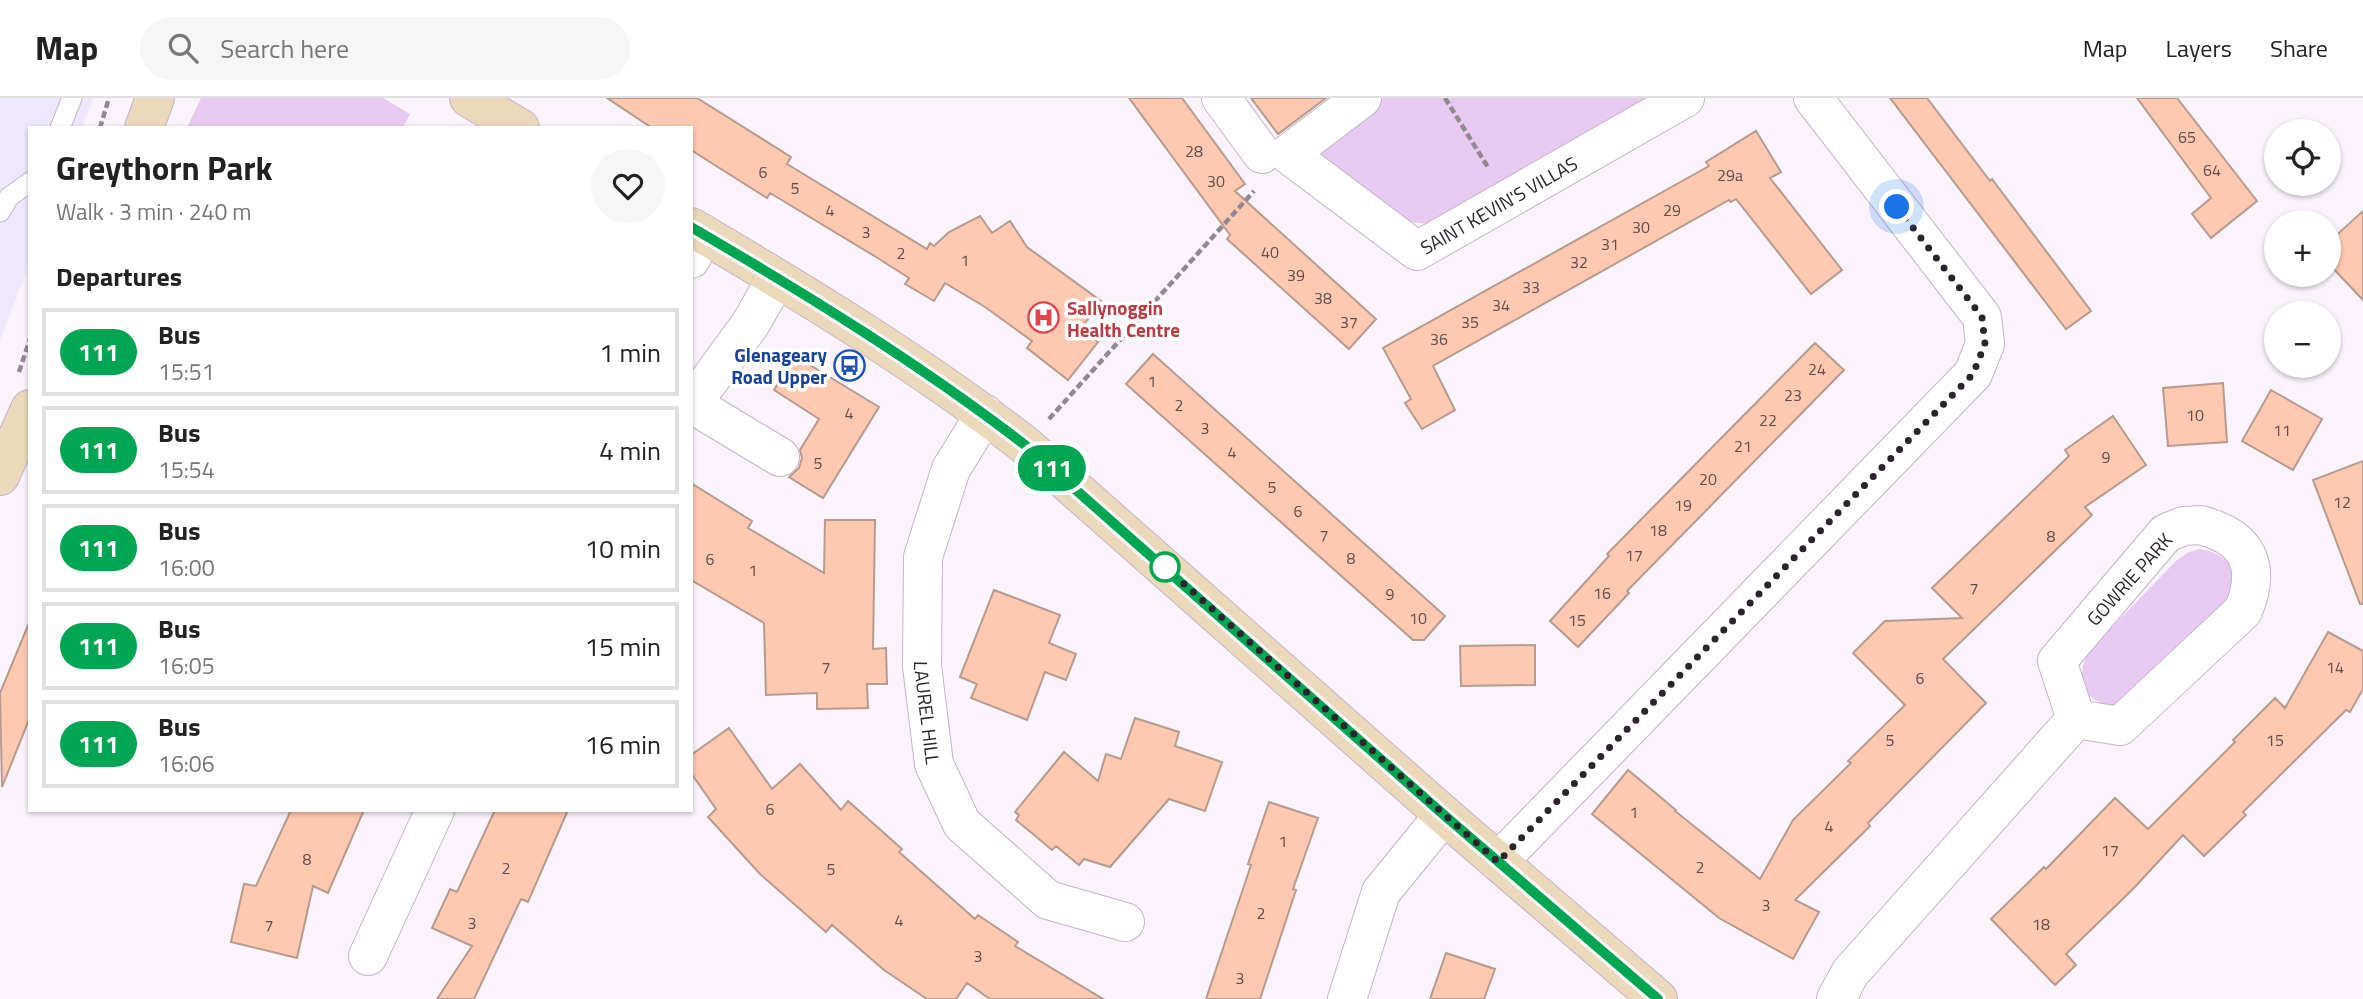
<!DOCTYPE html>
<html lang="en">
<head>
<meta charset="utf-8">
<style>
	:root { --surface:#fff; --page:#f6f6f6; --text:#222; --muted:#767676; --line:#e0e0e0 }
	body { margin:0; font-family:"Titillium Web",sans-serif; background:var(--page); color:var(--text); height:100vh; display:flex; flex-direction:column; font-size:26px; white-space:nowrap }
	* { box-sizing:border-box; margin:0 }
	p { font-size:23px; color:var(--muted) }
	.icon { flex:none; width:38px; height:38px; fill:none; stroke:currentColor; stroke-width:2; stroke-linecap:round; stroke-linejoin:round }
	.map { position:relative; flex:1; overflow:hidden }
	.panel { position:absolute; left:28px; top:28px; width:665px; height:686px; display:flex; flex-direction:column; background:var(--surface); border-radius:0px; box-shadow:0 2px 5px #0004 }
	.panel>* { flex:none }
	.badge { padding:0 14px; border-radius:23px; font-size:24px; line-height:46px }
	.buttons { position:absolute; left:2264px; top:21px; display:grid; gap:14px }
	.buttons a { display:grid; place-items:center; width:77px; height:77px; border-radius:50%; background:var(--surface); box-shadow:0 2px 5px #0004; font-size:35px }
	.you { position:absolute; width:35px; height:35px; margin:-18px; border:5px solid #fff; border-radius:50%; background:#1a73e8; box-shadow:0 0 0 10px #1a73e833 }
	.map>.badge { position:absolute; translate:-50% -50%; box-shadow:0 0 0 4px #fff }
	h2 { padding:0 28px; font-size:26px; line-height:63px }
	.round { display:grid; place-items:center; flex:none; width:74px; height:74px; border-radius:37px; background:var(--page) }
	.head { display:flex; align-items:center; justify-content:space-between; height:119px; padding:0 28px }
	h1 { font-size:33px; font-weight:700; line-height:52px }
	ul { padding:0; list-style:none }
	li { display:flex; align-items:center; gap:21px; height:88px; margin:0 14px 10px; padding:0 14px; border:4px solid var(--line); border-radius:0px }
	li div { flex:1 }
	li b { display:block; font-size:26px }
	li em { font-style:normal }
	li .badge { min-width:77px; font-weight:700; text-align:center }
	header { display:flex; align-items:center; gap:42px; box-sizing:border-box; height:98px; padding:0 35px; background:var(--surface); border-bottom:2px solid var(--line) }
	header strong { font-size:33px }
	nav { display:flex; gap:38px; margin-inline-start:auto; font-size:24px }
	.search { width:490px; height:63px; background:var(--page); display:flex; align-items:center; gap:18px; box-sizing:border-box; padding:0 24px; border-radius:38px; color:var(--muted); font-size:26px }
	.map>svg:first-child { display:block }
	.education { fill:#ede8fe }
	.green { fill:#e8c9f1 }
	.building { fill:#fec8b1; stroke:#b69b8f; stroke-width:2 }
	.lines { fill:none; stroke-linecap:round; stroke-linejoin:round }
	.lane-casing { stroke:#c5b4ca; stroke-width:21 }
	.street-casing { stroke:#c5b4ca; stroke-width:40 }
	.secondary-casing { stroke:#c5b4ca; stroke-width:40 }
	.path { stroke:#908992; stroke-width:4.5; stroke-dasharray:7 3.5; stroke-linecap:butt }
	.lane { stroke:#fff; stroke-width:19 }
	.street { stroke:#fff; stroke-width:38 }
	.secondary { stroke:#ecd9bc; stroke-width:38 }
	.line-casing { stroke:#fff; stroke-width:16 }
	.line { stroke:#00a651; stroke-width:10 }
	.walk { stroke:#2b242d; stroke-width:7; stroke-dasharray:0 12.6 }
	.stop-dot { fill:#fff; stroke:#00a651; stroke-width:3.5 }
	.labels { text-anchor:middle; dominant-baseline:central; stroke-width:7; stroke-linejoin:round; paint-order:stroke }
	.number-label { font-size:16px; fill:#604d4e }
	.street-label { font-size:19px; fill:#2b242d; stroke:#fff }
	.health-label { font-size:19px; font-weight:bold; fill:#be3a42; stroke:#fff; text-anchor:start }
	.transit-label { font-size:19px; font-weight:bold; fill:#164399; stroke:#fff; text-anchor:end }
</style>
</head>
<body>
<header>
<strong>Map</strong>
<div class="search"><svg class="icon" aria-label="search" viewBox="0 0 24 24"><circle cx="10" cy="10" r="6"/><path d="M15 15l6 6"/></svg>Search here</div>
<nav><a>Map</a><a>Layers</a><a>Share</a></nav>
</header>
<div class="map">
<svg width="2363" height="901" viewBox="0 0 2363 901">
	<rect width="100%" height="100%" fill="#faf3fc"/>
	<path class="education" d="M0 0H93L82 30H30V164L0 242Z"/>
	<path class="green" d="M201 0H383L410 16 403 30H187Z
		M1383 0H1664L1432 126 1408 124 1316 57Z
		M2199 451C2229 455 2244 476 2229 505 2224 514 2210 523 2202 531 2174 557 2146 583 2119 609 2085 606 2073 583 2089 553L2176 463 2187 455Z"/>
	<path class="building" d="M607 0H697L791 59 787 66 927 151 930 145 934 148 949 134 980 118 992 135 1010 123 1027 149 1101 203 1080 232 1098 244 1068 282 1027 250 1032 243 985 209 945 185 934 203 905 186 909 180 876 159 770 95 767 100 691 52V30H652Z
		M1129 0H1182L1245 86 1235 93 1376 221 1349 251 1227 141 1230 137Z
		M1251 0H1326L1278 36Z
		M1890 0H1927L1990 83 1992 81 2091 213 2066 231Z
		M2137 0H2177L2257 103 2211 140 2192 116 2211 100Z
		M1756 33 1781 74 1770 80 1842 172 1811 196 1736 101 1731 104 1729 102 1433 268 1455 312 1422 331 1405 305 1411 301 1383 250 1709 68 1706 64Z
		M2363 113V202L2329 166V144Z
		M1815 245 1844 272 1627 493 1629 495 1578 549 1550 523 1609 458 1607 456Z
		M1153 256 1445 518 1424 542H1413L1126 286Z
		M795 258 879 309 823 400 789 379 799 370 802 360 800 352 819 321 774 292Z
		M2223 285 2227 344 2168 348 2163 290Z
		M2271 292 2322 321 2293 372 2242 343Z
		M2113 318 2146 367 2085 409 2092 417 1943 561 1986 605 1868 725 1870 728 1795 802 1819 814 1793 861 1719 820 1592 716 1628 672 1676 712 1675 713 1760 781 1793 722 1851 665 1848 663 1905 607 1853 555 1885 523 1962 520 1932 490 2069 358 2065 352Z
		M2363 363V506H2360L2313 382Z
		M691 385 752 423 748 430 824 475 825 422H875L873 551 886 550 887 586H867L868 610 817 611V595L766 597 764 525 691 482Z
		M994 492 1060 517 1049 545 1076 556 1066 582 1045 574 1027 622 971 600 977 586 960 579Z
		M29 525 30 619 2 689 0 595Z
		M2328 534 2363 553V591L2350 614 2346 612 2243 714 2246 717 2204 758 2183 737 2132 792 2066 856 2076 867 2055 887 1991 821 2044 769 2046 771 2115 700 2148 731 2235 644 2233 642 2275 600 2285 610Z
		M1535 547V587L1461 588 1460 548Z
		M1135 620 1179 634 1175 648 1222 664 1205 713 1169 701 1110 769 1084 761 1079 767 1056 748 1052 752 1016 722 1019 717 1015 714 1064 654 1098 683 1106 656 1121 661Z
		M729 630 772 691 800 666 841 712 848 703 902 751 899 754 975 821 978 817 1018 844 1015 848 1103 901H990L967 885 956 901H927L884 872 832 827 826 834 760 776 708 719 716 711 691 675V657Z
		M1269 704 1318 720 1293 791 1296 792 1260 901H1206L1251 767 1248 766Z
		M291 712H364L328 795 313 788 297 860 231 844 244 786 256 788Z
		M495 712H568L528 804 521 801 474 901H437L472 848 432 830 450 791 457 794Z
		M1446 855 1495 871 1484 901H1430Z"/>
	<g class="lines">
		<defs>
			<path id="lane" d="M60 30 72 0
				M0 114 9 99 30 84"/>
			<g id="street">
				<path d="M1221 0 1262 56"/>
				<path id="s1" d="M1362 0 1288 56 1417 153 1685 0"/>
				<path d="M691 161 703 136"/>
				<path d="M776 181 751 225 692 306 780 359"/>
				<path id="s2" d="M985 316 951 371 923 459 922 568 934 666 962 726 1048 802 1125 824"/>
				<path d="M2200 427C2248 439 2262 468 2243 513L2120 628 2076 621 2057 563 2166 435 2184 428Z"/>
				<path d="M1498 764 1973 276 1985 246 1982 219 1813 0"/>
				<path d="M368 858 435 712"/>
				<path d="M1347 901 1381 794 1444 717"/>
				<path d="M1836 901 1850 875 2076 621"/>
			</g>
			<path id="secondary" d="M469 0 520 30
				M144 30 155 0
				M691 129C805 196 920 266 1025 347L1444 717 1658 901
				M0 378 30 311"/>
		</defs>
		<use href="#lane" class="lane-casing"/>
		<use href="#street" class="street-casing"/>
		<use href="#secondary" class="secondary-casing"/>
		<path class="path" d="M1445 0 1489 71
			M100 30 109 0
			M19 274 30 241
			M1049 321 1254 93"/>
		<use href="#lane" class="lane"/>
		<use href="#street" class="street"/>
		<use href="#secondary" class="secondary"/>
	</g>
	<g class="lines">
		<defs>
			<path id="line" d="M691 129C806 196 920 266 1025 347L1444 717 1658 901"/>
		</defs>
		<use href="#line" class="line-casing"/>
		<use href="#line" class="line"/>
		<path class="walk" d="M1165 469 1498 764 1973 276 1985 246 1982 219 1897 109"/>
	</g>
	<defs>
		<symbol id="hospital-ring" viewBox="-11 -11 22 22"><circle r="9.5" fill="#fff" stroke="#e0444e" stroke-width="1.5"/><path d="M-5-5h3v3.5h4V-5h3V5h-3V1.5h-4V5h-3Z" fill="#e0444e"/></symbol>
		<symbol id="bus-ring" viewBox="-11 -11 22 22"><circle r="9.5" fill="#fff" stroke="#1a4fb4" stroke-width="1.5"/><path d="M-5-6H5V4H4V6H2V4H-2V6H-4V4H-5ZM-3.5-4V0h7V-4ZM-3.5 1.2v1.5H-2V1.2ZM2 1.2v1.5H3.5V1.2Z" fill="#1a4fb4"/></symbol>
	</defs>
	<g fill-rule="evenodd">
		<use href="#hospital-ring" x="1026" y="202" width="35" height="35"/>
		<use href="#bus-ring" x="832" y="250" width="35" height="35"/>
	</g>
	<circle class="stop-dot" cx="1165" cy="469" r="14"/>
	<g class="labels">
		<g class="number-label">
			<text x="2187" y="39">65</text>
			<text x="1194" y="53">28</text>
			<text x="2212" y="72">64</text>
			<text x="763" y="74">6</text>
			<text x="1730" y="77">29a</text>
			<text x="1216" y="83">30</text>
			<text x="795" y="90">5</text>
			<text x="830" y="112">4</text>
			<text x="1672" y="112">29</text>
			<text x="1641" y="129">30</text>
			<text x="866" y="134">3</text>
			<text x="1610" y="146">31</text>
			<text x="1270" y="154">40</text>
			<text x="901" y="155">2</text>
			<text x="965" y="162">1</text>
			<text x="1579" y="164">32</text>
			<text x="1296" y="177">39</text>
			<text x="1531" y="189">33</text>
			<text x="1323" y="200">38</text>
			<text x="1501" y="207">34</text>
			<text x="1349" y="224">37</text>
			<text x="1470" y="224">35</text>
			<text x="1439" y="241">36</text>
			<text x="1817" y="271">24</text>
			<text x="1152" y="283">1</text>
			<text x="1793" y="297">23</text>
			<text x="1179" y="307">2</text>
			<text x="849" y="315">4</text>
			<text x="2195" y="317">10</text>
			<text x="1768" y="322">22</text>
			<text x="1205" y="330">3</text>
			<text x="2282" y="332">11</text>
			<text x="1743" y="348">21</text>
			<text x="1232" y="354">4</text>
			<text x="2106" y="359">9</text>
			<text x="818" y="365">5</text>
			<text x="1708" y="381">20</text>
			<text x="1272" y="389">5</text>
			<text x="2342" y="404">12</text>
			<text x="1683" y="407">19</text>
			<text x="1298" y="413">6</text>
			<text x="1658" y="432">18</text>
			<text x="1324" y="437">7</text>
			<text x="2051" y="438">8</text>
			<text x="1634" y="457">17</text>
			<text x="1351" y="460">8</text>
			<text x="710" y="461">6</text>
			<text x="753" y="472">1</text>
			<text x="1974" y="490">7</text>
			<text x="1602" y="495">16</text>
			<text x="1390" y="496">9</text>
			<text x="1418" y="520">10</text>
			<text x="1577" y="522">15</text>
			<text x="826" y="569">7</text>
			<text x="2335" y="569">14</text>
			<text x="1920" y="580">6</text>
			<text x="1890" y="642">5</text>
			<text x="2275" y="642">15</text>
			<text x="770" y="711">6</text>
			<text x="1634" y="714">1</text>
			<text x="1829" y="728">4</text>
			<text x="1283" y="743">1</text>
			<text x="2110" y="752">17</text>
			<text x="307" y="761">8</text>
			<text x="1700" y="769">2</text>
			<text x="506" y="770">2</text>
			<text x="831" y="771">5</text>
			<text x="1766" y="807">3</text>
			<text x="1261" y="815">2</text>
			<text x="899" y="822">4</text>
			<text x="472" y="825">3</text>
			<text x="2041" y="826">18</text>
			<text x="269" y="827">7</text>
			<text x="978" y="858">3</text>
			<text x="1240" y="880">3</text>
		</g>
		<g class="street-label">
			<text stroke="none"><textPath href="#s1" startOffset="348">SAINT KEVIN'S VILLAS</textPath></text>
			<text transform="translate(2129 481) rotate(-48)">GOWRIE PARK</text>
			<text stroke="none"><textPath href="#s2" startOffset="313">LAUREL HILL</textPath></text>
		</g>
		<g class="health-label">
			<text x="1067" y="209">Sallynoggin<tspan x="1067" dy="22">Health Centre</tspan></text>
		</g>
		<g class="transit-label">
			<text x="827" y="256">Glenageary<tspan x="827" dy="22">Road Upper</tspan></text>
		</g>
	</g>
</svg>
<div class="buttons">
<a><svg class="icon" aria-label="locate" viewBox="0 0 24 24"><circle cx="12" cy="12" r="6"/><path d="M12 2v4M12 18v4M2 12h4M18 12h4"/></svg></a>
<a>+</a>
<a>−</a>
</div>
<div class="you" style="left:1897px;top:109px"></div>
<b class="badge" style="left:1052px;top:370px;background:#00a651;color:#fff">111</b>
<section class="panel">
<div class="head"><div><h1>Greythorn Park</h1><p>Walk · 3 min · 240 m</p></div><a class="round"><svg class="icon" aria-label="heart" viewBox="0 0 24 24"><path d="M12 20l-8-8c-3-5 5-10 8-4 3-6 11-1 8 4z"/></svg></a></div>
<h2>Departures</h2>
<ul>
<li><span class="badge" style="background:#00a651;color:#fff">111</span><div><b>Bus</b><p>15:51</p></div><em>1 min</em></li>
<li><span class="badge" style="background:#00a651;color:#fff">111</span><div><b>Bus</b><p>15:54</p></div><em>4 min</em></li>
<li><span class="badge" style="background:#00a651;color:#fff">111</span><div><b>Bus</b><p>16:00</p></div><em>10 min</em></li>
<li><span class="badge" style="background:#00a651;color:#fff">111</span><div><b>Bus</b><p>16:05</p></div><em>15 min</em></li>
<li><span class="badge" style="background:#00a651;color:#fff">111</span><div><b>Bus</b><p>16:06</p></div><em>16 min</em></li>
</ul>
</section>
</div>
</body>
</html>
